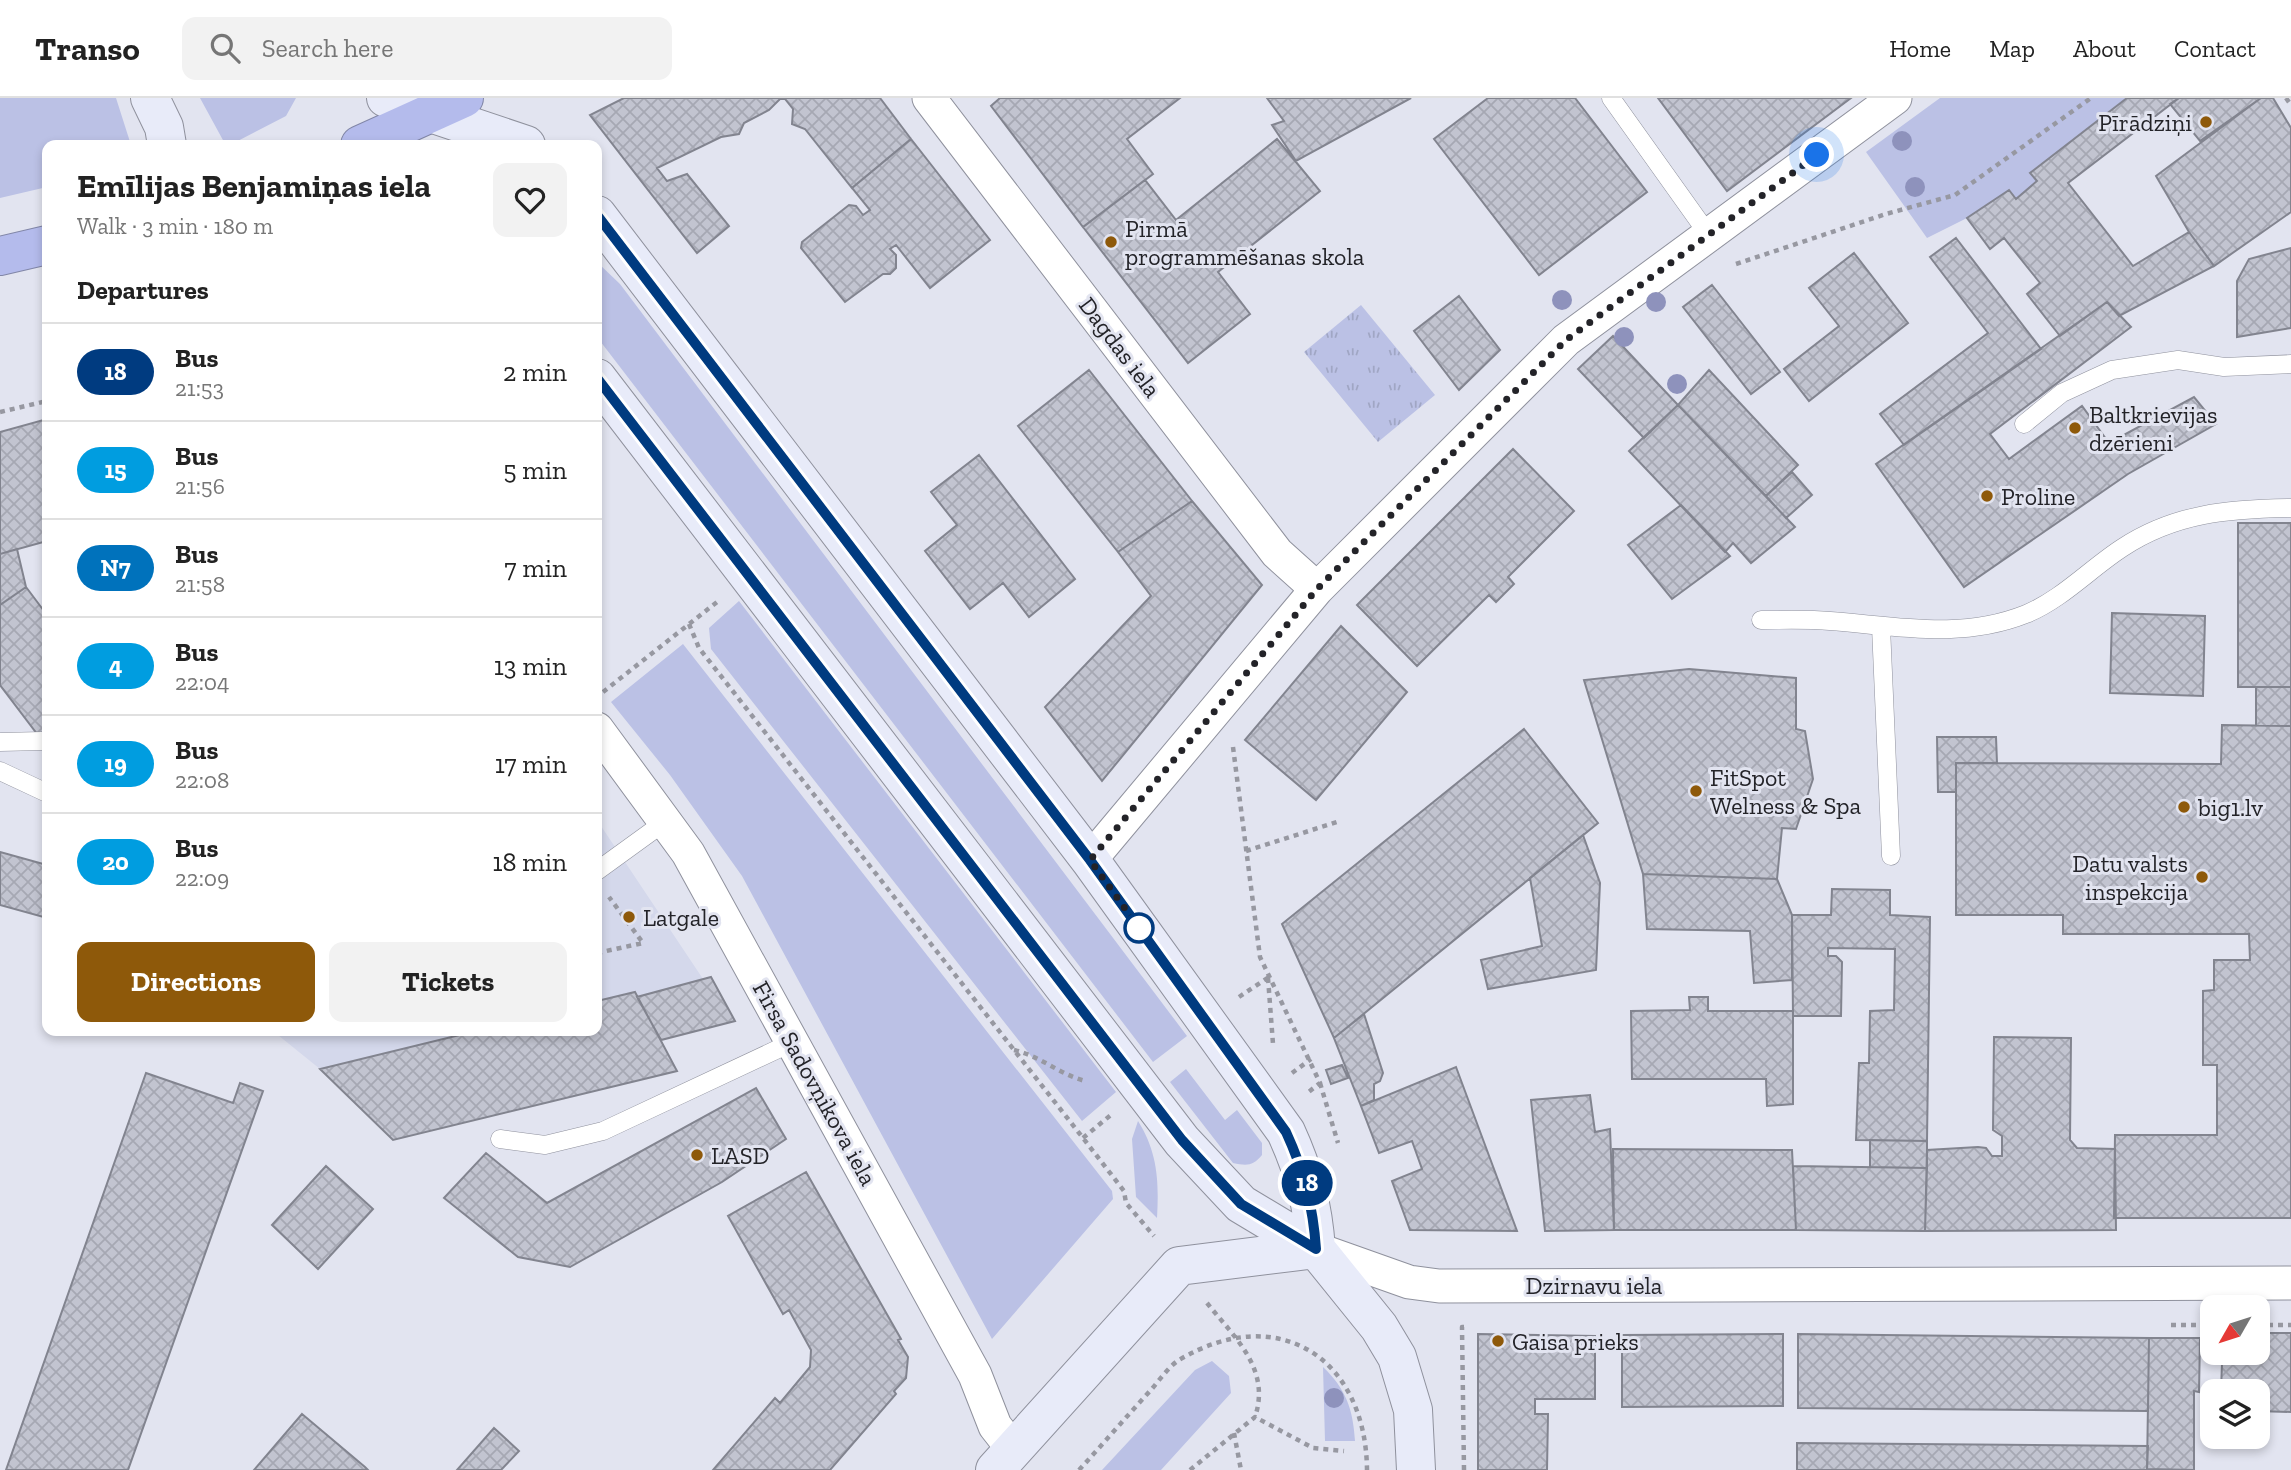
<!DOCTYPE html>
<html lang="en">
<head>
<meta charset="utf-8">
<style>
	:root { --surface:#fff; --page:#f2f2f2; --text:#222; --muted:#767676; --line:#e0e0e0; --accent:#8e590a }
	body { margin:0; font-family:"Zilla Slab",serif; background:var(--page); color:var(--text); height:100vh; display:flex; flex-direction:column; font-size:26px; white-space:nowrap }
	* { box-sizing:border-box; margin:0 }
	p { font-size:23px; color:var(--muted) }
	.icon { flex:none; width:38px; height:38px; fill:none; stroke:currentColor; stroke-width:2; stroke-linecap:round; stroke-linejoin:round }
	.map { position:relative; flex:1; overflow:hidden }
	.panel { position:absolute; left:42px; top:42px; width:560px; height:896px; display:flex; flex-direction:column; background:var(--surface); border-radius:14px; box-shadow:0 4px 10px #0003 }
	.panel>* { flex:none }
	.badge { padding:0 14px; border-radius:23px; font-size:24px; line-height:46px }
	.needle { width:46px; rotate:231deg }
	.fabs { position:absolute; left:2200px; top:1197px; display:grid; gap:14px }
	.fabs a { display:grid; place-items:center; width:70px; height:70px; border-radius:14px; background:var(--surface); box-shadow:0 4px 10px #0003; font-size:35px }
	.you { position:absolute; width:35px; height:35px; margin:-18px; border:5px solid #fff; border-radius:50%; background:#1a73e8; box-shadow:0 0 0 10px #1a73e833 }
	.map>.badge { position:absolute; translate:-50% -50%; box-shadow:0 0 0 4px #fff }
	h2 { padding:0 35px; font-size:26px; line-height:63px }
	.round { display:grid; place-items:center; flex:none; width:74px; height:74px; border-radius:14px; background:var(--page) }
	.headline { display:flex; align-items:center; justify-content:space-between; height:119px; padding:0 35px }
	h1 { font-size:33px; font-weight:700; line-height:52px }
	.action { display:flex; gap:14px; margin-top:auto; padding:14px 35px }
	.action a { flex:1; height:80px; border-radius:14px; background:var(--accent); color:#fff; font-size:28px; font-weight:700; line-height:80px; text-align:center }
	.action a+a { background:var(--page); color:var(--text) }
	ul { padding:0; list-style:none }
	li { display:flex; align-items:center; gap:21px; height:98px; padding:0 35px; border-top:2px solid var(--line) }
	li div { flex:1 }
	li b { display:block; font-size:26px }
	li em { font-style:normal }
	li .badge { min-width:77px; font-weight:700; text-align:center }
	header { display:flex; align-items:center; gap:42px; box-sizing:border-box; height:98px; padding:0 35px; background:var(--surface); border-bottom:2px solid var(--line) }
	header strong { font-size:33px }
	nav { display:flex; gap:38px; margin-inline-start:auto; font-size:24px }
	.search { width:490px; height:63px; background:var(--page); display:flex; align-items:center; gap:18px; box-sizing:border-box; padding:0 24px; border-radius:14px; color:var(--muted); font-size:26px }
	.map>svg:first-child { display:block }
	.built { fill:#d4d8eb }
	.grass { fill:#bbc1e5 }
	.park { fill:url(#park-tufts) }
	.building { fill:url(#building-cross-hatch); stroke:#82848f; stroke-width:2 }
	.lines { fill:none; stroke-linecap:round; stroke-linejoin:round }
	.lane-casing { stroke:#8f919d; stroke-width:19 }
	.street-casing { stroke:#8f919d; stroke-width:35 }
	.secondary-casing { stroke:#8f919d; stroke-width:40 }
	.highway-casing { stroke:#8186a7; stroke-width:40 }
	.path { stroke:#9798a1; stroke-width:4.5; stroke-dasharray:5 5; stroke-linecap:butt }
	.lane { stroke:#fff; stroke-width:18 }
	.street { stroke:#fff; stroke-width:33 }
	.secondary { stroke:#e8ebf9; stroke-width:38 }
	.highway { stroke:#b4bbec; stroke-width:38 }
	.tree { fill:#8e92bc }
	.line-casing { stroke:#fff; stroke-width:16 }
	.line { stroke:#003b80; stroke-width:10 }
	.walk { stroke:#232328; stroke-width:7; stroke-dasharray:0 12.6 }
	.poi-dot { fill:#8e590a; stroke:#e2e4f0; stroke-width:2.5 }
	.stop-dot { fill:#fff; stroke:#003b80; stroke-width:3.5 }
	.labels { text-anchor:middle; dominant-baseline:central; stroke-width:6; stroke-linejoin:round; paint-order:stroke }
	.poi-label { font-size:24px; fill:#232328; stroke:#e2e4f0; text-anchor:start }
	.street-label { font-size:24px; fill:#232328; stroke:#e2e4f0 }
</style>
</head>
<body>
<header>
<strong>Transo</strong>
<div class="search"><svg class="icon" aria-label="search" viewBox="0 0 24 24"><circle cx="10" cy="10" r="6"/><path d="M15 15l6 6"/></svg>Search here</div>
<nav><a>Home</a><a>Map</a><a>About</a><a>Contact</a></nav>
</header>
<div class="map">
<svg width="2291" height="1372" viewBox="0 0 2291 1372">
	<defs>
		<pattern id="park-tufts" width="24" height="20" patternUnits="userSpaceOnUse" patternTransform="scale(1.75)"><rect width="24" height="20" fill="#bbc1e5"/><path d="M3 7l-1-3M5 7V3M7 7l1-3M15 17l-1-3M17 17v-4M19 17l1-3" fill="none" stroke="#a0a6c4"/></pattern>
		<pattern id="building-cross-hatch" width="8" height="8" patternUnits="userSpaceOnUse" patternTransform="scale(1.75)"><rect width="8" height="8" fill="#c2c4d0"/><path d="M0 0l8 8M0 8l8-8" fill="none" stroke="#a6a8b3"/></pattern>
	</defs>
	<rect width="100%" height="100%" fill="#e2e4f0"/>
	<path class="built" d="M597 722 703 881 637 899 634 894 597 903Z
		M273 933H477L320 971Z"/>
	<path class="grass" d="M0 0H116L131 47H47V89L0 100Z
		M200 0H296L286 18 230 47 224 44Z
		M1940 0H2127L2031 76 2037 83 2016 101 2009 92 1967 120 1927 140 1866 54Z
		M597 164 620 186 1187 938 1153 964 597 239Z
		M739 503 1116 994 1082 1023 711 551 709 530Z
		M683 546 1112 1093 1113 1101 992 1241 742 778 670 677 611 604Z
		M1186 971 1225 1022 1237 1012 1262 1045V1057C1253 1068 1247 1068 1233 1065L1170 984Z
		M1138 1023C1158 1055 1159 1084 1157 1120L1136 1099 1132 1041Z
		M1212 1263 1229 1278 1231 1295 1161 1372H1102L1195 1272Z
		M1323 1269C1346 1291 1353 1311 1355 1343H1325Z"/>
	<path class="park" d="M1361 207 1435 297 1378 344 1304 254Z"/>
	<path class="building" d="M624 0H880L911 41 852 90 805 31 792 26 793 11 785 1H780L769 12 744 25 739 36 721 39 657 70 667 83 687 76 729 128 697 155 590 17Z
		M1000 0H1180L1127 41 1153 76 1083 129 991 8Z
		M1267 0H1411L1296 63 1272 27 1284 23Z
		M1488 0H1575L1647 94 1539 177 1434 41Z
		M1658 0H1851L1727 93Z
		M2127 0H2179L2068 85 2133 168 2189 134 2214 168 2119 218 2107 204 2060 238 2027 196 2040 185 2004 140 1990 151 1967 120 2009 92 2016 101 2037 83 2030 75Z
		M2179 0H2261L2200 43 2170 6Z
		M2261 0H2273L2291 30V114L2214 168 2189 134 2156 78Z
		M911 41 990 142 930 190 896 147 890 151 896 157V170L890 176H883L845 204 801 150 802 144 849 107 856 108 863 117 870 112 852 90Z
		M1277 41 1320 93 1218 174 1250 216 1188 265 1083 129 1145 82 1176 122Z
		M1956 140 2041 251 1904 347 1880 316 1988 235 1930 159Z
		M2291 150V230L2237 239V183L2249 161Z
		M1854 155 1908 225 1809 303 1784 271 1839 228 1809 190Z
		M1712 187 1780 274 1751 296 1683 209Z
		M1459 198 1500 252 1459 292 1414 233Z
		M2107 204 2131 229 1990 336 2009 361 2082 308 2109 345 2194 299 2216 326 2128 376 1964 489 1876 366Z
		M1613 238 1678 307 1644 340 1578 271Z
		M1089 272 1192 403 1118 454 1018 328Z
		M1709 272 1798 367 1766 398 1678 307Z
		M1678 307 1795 429 1751 465 1733 445 1725 454 1629 353Z
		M47 321V443L0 456V334Z
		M1513 351 1574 413 1508 479 1514 486 1496 504 1489 497 1417 568 1357 507Z
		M979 357 1075 481 1029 519 1003 485 970 511 925 453 957 427 931 394Z
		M1792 374 1812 397 1786 420 1766 398Z
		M1192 403 1262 487 1102 683 1045 609 1151 498 1118 454Z
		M1681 407 1730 458 1672 501 1628 447Z
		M2238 425H2291V589H2238Z
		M17 451 26 489 0 507V456Z
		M26 489 47 517V649L0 587V507Z
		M2112 515 2205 518 2203 598 2110 595Z
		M1341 528 1407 594 1316 702 1245 642Z
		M1689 571 1796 580V631L1805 633 1813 681 1796 731 1782 730 1777 781 1643 776 1584 582Z
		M2256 589H2291V628H2256Z
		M2222 627 2291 628V1120H2114L2115 1037H2217V967H2203V893L2214 892V862H2250L2249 836H2063V817H1956V665L2221 666Z
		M1524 631 1598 725 1334 940 1282 826Z
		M1937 639H1996L1997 665H1956V694H1938Z
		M1583 737 1600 785 1596 872 1488 891 1481 862 1542 848 1530 780Z
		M0 754 47 767V820L0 807Z
		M1643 776 1777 781 1792 817V882L1754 885 1750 833 1647 831Z
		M1832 791 1890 792V817L1930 819 1927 1043 1856 1042 1859 965H1869L1870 913 1894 912 1895 851 1828 850V858H1836L1842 864 1841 918H1793L1792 817H1831Z
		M711 879 735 923 661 942 637 899Z
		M635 894 677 973 393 1042 320 971 476 933H597V903Z
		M1689 899H1708V913H1793V1006L1767 1008 1766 981H1632L1631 913 1690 912Z
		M1364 916 1383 975 1380 983 1374 986V1002L1361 1008 1334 940Z
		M1994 939 2071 940 2070 1042 2077 1050 2115 1051 2116 1132 1925 1133 1927 1052 1978 1049 1986 1050 1992 1058H2002V1038L1993 1032Z
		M1342 967 1348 980 1331 986 1326 972Z
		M1456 969 1517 1133 1410 1132 1392 1083 1422 1071 1412 1043 1379 1055 1361 1008Z
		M146 975 233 1005 240 985 263 993 128 1372H6Z
		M756 990 786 1041 722 1084 570 1169 518 1159 444 1100 486 1055 547 1105Z
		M1590 997 1595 1034 1610 1031 1614 1132 1545 1133 1531 1002Z
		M1870 1042 1927 1043V1070L1870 1069Z
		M1613 1051 1792 1052 1796 1132H1614Z
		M326 1068 373 1111 318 1171 272 1127Z
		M1793 1068 1927 1070 1925 1133 1796 1132Z
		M806 1074 901 1241 898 1242 908 1259 906 1280 894 1293 896 1296 830 1372H713L775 1300 780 1305 810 1269 811 1252 789 1212 783 1216 728 1118Z
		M2258 1235H2291V1314L2258 1313V1293H2221L2222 1265H2231V1255H2258Z
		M1478 1236 1595 1238V1301H1535V1316H1548L1547 1372H1478Z
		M1783 1236V1308L1622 1309V1237Z
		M1798 1236 2149 1240 2148 1313 1798 1310Z
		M2149 1240H2200L2199 1294 2194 1293V1372L2147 1371Z
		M302 1316 365 1369 368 1372H254Z
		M494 1330 519 1353 501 1372H457Z
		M1797 1345 2148 1348 2147 1372H1797Z"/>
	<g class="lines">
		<defs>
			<path id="lane" d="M1611 0 1708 136
				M2024 326 2062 295 2112 272 2178 262 2224 269 2291 266
				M1761 522C1784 522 1808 521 1830 523 1897 528 1961 542 2026 516 2061 502 2091 470 2122 450 2175 415 2229 411 2291 410
				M1881 529 1891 758
				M0 644 42 643
				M0 673 47 695
				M597 773 666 723
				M500 1041 545 1047 603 1033 793 944"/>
			<path id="street" d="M929 0 1277 455 1317 491
				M597 631 688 755 975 1277 995 1328 1013 1351
				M1090 762 1317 491 1566 242 1895 0
				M1316 1151 1409 1184 1439 1188 2291 1185"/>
			<path id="secondary" d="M150 0 164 29 167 47
				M386 0 526 47
				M597 117 1090 762 1286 1034C1304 1073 1313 1108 1316 1151
				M597 280 1182 1043 1241 1106 1316 1151 1379 1229 1397 1259 1413 1312 1416 1372
				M995 1372 1179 1168 1316 1151"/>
			<path id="highway" d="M360 47 464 0
				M0 158 47 147"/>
		</defs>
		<use href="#lane" class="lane-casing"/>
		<use href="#street" class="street-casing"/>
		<use href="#secondary" class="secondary-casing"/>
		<use href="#highway" class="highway-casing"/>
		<path class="path" d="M2286 0 2291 7
			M1736 166 1886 116 1955 97 2091 0
			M0 314 47 303
			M689 526 699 550 1083 1040 1124 1093 1126 1105 1154 1138
			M603 594 717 504
			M1233 649 1260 859 1320 985 1306 996
			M1246 753 1337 724
			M597 855 643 845 609 799
			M1268 880 1273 946
			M1239 899 1269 879
			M1014 952C1040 958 1059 976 1085 983
			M1292 975 1311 961
			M1320 985 1338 1045
			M1083 1040 1112 1016
			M1207 1205C1235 1240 1271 1271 1255 1319
			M2171 1227H2212
			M2258 1227H2291
			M1234 1335 1241 1372
			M1079 1372C1103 1346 1126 1319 1150 1293 1159 1283 1168 1269 1179 1262 1278 1203 1366 1260 1367 1372
			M1190 1372 1255 1319 1313 1350 1344 1353
			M1464 1372 1462 1229H1466"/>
		<use href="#lane" class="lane"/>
		<use href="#street" class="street"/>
		<use href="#secondary" class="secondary"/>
		<use href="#highway" class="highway"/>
	</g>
	<g class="tree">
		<circle cx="1902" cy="43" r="10"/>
		<circle cx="1915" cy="89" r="10"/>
		<circle cx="1562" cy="202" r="10"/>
		<circle cx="1656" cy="204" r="10"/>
		<circle cx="1624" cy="239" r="10"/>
		<circle cx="1677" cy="286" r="10"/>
		<circle cx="1334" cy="1300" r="10"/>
	</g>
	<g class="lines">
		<defs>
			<path id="line" d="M597 117 1090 762 1286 1034C1304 1073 1313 1108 1316 1151L1241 1106 1182 1042 597 280"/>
		</defs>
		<use href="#line" class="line-casing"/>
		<use href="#line" class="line"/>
		<path class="walk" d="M1139 830 1090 762 1317 491 1566 242 1817 57"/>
	</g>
	<g class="poi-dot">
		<circle cx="2206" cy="24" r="7"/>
		<circle cx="1111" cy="144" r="7"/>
		<circle cx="2075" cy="330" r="7"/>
		<circle cx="1987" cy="398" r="7"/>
		<circle cx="1696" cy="693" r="7"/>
		<circle cx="2184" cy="709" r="7"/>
		<circle cx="2202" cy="779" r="7"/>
		<circle cx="629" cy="819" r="7"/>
		<circle cx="697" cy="1057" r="7"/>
		<circle cx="1498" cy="1243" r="7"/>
	</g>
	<circle class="stop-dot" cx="1139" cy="830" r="14"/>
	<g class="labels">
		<g class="poi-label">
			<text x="2192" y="24" text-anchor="end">Pīrādziņi</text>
			<text x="1125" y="130">Pirmā<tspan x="1125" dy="28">programmēšanas skola</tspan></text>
			<text x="2089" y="316">Baltkrievijas<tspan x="2089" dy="28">dzērieni</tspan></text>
			<text x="2001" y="398">Proline</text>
			<text x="1710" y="679">FitSpot<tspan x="1710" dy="28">Welness &amp; Spa</tspan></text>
			<text x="2198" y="709">big1.lv</text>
			<text x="2188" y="765" text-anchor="end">Datu valsts<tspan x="2188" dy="28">inspekcija</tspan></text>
			<text x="643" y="819">Latgale</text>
			<text x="711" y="1057">LASD</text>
			<text x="1512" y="1243">Gaisa prieks</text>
		</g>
		<g class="street-label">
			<text transform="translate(1120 249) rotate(53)">Dagdas iela</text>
			<text transform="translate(815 985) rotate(61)">Firsa Sadovņikova iela</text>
			<text x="1594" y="1187">Dzirnavu iela</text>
		</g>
	</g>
</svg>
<div class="fabs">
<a><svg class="needle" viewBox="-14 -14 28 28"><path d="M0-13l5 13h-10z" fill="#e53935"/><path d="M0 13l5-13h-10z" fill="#767676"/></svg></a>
<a><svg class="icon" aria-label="layers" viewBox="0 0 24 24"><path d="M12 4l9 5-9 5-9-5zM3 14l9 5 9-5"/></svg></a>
</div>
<div class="you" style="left:1817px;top:57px"></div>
<b class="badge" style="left:1307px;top:1085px;background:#003b80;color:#fff">18</b>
<section class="panel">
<div class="headline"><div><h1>Emīlijas Benjamiņas iela</h1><p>Walk · 3 min · 180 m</p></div><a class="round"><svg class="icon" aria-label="heart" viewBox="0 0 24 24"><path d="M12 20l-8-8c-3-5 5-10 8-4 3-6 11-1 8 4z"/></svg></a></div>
<h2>Departures</h2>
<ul>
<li><span class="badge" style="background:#003b80;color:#fff">18</span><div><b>Bus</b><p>21:53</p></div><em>2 min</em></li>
<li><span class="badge" style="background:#009de0;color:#fff">15</span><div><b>Bus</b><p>21:56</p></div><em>5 min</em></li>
<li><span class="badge" style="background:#0072bc;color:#fff">N7</span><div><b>Bus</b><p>21:58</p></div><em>7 min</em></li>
<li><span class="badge" style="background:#009de0;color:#fff">4</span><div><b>Bus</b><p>22:04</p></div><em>13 min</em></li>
<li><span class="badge" style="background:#009de0;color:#fff">19</span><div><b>Bus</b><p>22:08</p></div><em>17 min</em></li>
<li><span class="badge" style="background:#009de0;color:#fff">20</span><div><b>Bus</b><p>22:09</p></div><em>18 min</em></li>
</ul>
<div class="action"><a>Directions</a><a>Tickets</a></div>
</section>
</div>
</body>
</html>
